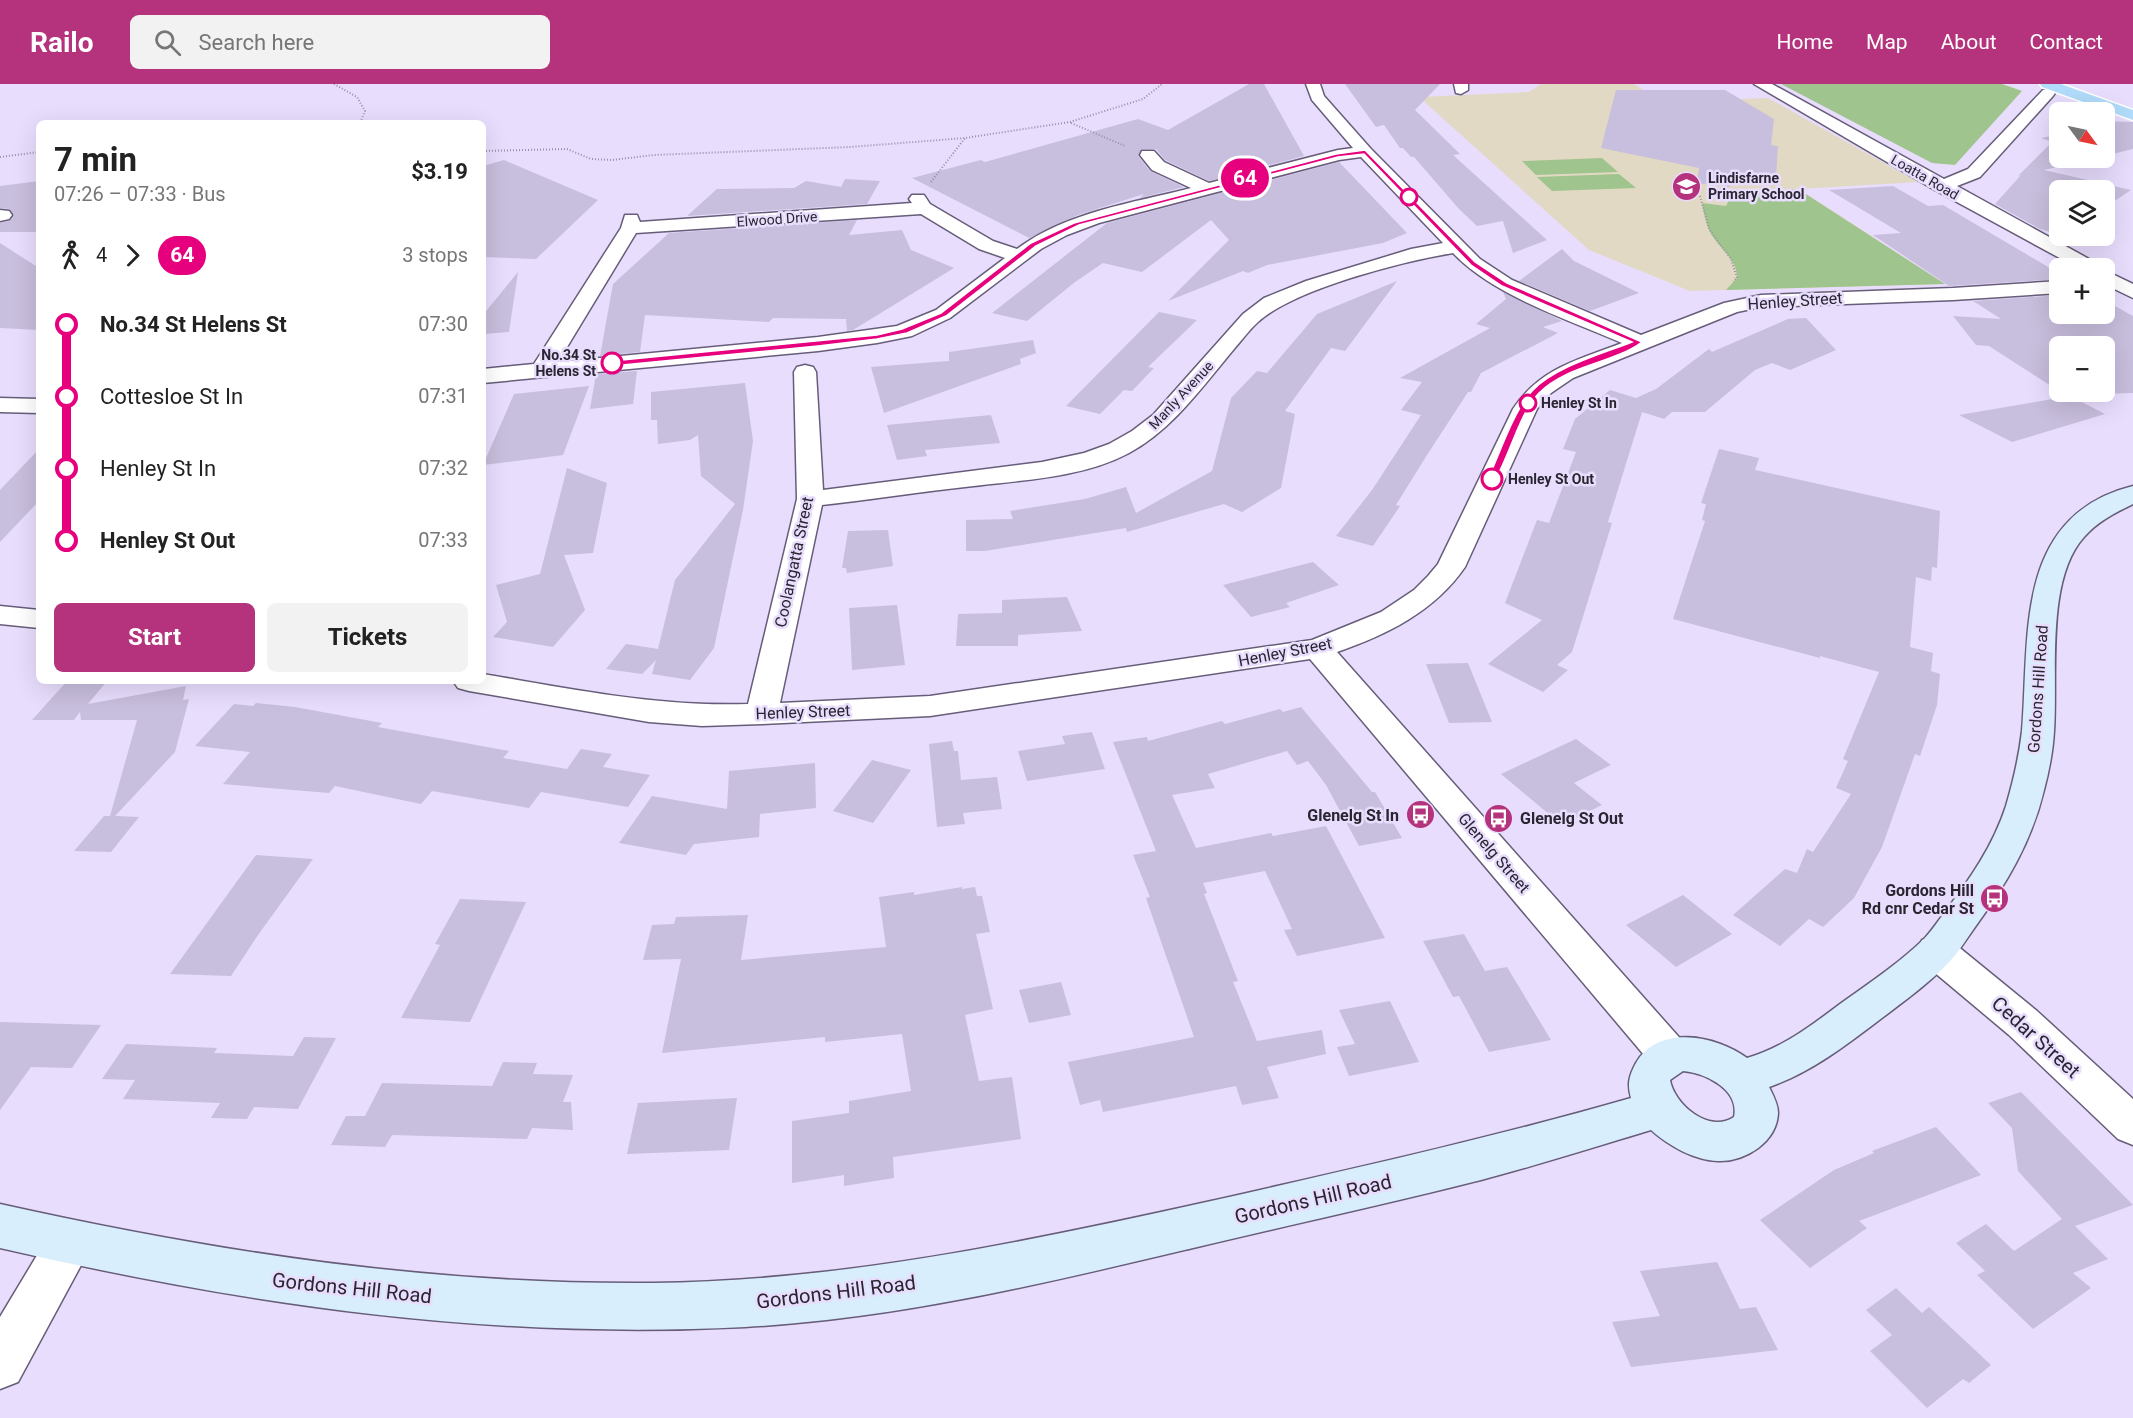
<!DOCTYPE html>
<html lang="en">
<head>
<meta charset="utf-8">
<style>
	:root { --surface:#fff; --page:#f2f2f2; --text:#222; --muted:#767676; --accent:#b5337c }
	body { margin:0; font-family:Roboto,sans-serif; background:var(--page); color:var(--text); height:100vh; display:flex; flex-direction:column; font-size:22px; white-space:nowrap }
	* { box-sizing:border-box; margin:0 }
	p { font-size:20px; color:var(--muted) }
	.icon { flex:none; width:33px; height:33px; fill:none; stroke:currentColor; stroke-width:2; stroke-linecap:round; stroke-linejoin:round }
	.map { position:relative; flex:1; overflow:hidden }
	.side { position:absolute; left:36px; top:36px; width:450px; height:564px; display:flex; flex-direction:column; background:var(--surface); border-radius:9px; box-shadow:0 6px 24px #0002 }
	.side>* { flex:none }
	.badge { padding:0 12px; border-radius:20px; font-size:21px; line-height:39px }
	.needle { width:39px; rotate:123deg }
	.buttons { position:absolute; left:2049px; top:18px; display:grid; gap:12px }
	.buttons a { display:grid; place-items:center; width:66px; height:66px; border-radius:9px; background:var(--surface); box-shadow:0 6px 24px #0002; font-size:30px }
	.map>.badge { position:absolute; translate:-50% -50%; box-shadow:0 0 0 3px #fff }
	.legs { display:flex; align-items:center; gap:9px; height:66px; padding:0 18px; font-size:20px }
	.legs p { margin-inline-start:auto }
	.overview { display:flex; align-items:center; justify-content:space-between; height:102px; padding:0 18px }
	h1 { font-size:33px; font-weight:700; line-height:45px }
	.button { display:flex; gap:12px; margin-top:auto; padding:12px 18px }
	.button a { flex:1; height:69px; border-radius:9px; background:var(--accent); color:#fff; font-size:24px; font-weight:700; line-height:69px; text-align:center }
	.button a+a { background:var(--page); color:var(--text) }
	ul { padding:0 18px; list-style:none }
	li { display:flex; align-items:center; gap:21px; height:72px; font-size:22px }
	li i { display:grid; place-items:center; width:9px; height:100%; margin:0 8px; background:currentColor }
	li i::after { content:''; width:15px; height:15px; margin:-8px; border:4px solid; border-radius:50%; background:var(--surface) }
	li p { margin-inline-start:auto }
	li:first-child i { background:linear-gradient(#0000 50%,currentColor 0) }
	li:last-child i { background:linear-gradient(currentColor 50%,#0000 0) }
	header { display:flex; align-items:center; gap:36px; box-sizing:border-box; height:84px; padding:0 30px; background:var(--accent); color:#fff }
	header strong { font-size:28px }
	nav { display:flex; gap:33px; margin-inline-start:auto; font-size:21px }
	.search { width:420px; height:54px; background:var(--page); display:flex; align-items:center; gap:15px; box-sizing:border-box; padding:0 21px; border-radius:9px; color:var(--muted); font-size:22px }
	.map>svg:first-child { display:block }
	.education { fill:#e1d9c4 }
	.green { fill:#a0c48d }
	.building { fill:#c8bedd; fill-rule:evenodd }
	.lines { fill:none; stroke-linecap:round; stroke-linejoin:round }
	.minor-casing { stroke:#675d79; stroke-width:3 }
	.secondary-casing { stroke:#675d79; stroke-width:3 }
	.primary-casing { stroke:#fff; stroke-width:3 }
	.path { stroke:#9890a8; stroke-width:2; stroke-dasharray:1 2; stroke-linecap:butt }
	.minor { fill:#fff; fill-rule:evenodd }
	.secondary { fill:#d9eefd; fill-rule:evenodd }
	.primary { fill:#b2dcfb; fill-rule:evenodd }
	.line-1 { fill:#e6007e; stroke:#fff; stroke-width:1.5 }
	.stop-1-dot { fill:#fff; stroke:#e6007e; stroke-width:3 }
	.labels { text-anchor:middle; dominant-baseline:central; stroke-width:5; stroke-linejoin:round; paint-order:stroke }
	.far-street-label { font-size:14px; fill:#292531; stroke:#e8ddfd }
	.far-poi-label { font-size:14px; font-weight:bold; fill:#292531; stroke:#e8ddfd; text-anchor:start }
	.far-stop-label { font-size:14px; font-weight:bold; fill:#292531; stroke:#e8ddfd; text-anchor:start }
	.street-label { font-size:16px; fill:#292531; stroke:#e8ddfd }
	.poi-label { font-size:16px; font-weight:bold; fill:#292531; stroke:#e8ddfd; text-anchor:end }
	.near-street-label { font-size:20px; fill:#292531; stroke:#e8ddfd }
</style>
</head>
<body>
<header>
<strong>Railo</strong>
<div class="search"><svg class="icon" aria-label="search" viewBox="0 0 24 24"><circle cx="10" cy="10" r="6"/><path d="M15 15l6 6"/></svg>Search here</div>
<nav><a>Home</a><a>Map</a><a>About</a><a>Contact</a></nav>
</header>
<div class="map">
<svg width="2133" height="1334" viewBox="0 0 2133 1334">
	<rect width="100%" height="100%" fill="#e8ddfd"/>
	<path class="education" d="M1541 0H1634L1661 18 1768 14 1918 98 1799 105 1945 200 1690 207 1589 166 1419 13 1529 8Z"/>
	<path class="green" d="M1781 0H2002L2022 7 1955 81 1932 79Z
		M1602 74 1618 88 1536 91 1522 77Z
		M1619 90 1636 104 1552 107 1537 93Z
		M1798 105 1945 200 1726 206 1737 194C1737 174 1719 165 1710 148 1706 139 1704 129 1702 119L1726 122 1734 107Z"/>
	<path class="building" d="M1249 0H1264L1304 72 1209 97 1165 76 1156 65H1142L1138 72 1150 87 1184 103 1140 114 1144 110 1078 131 1029 154 912 94 981 76 985 78 1138 35 1168 46Z
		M1345 0H1440L1415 26 1460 70 1453 71 1547 156 1513 169 1503 137 1477 142 1459 125 1414 73H1411L1403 64H1400L1384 41 1376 43Z
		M1616 6H1725L1774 35 1771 61 1778 62 1776 93 1733 88 1730 103 1697 99 1699 84 1601 64Z
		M2104 37 2133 38V65L2104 72Z
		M2060 50V74H2097L2044 86 2131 106 2104 124V106H2060V151L2040 145 1995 120 2021 91 2018 92 2052 58 2041 54Z
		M504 76 598 116 536 175 483 173V82Z
		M1339 78 1407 149 1383 159 1267 181 1248 189 1243 187 1168 217 1229 156 1211 136 1142 188 1103 179 1075 198 1027 237 992 229 1107 139Z
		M845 95 880 97 867 120 687 132 717 105 794 104 806 97 841 103Z
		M39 97V148H0V139L9 137 14 131 9 125 0 124V102Z
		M1893 102 1928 122 1943 121 2060 190V195L1949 202 1873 151 1901 149 1829 106Z
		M857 136 849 151 902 146 911 166 954 184 853 246 847 247 846 235 773 234 769 238 645 231 640 268 600 272 613 200 669 149Z
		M0 159 39 184V246L0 244Z
		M1562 165 1574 177 1639 209 1590 227 1519 197Z
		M518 188 509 248 483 250V231Z
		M1397 197 1345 267 1331 264 1285 327 1295 330 1281 404 1242 428 1224 420 1127 448 1126 444 985 467H966V436L1013 435 1010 427 1085 415 1126 403 1136 429 1212 387 1231 314 1257 287 1267 289 1317 230Z
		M1503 208 1562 237 1543 243 1558 249 1481 289 1471 308H1468L1427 371 1396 421 1400 422 1373 462 1336 452 1372 406 1421 331 1401 326 1422 298 1400 294 1490 244 1476 240 1506 215Z
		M2060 211V230H2104V216L2133 232V309L2065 311 1989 262 1976 261 1953 232 2001 235 1973 217ZM2060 262H2104V308H2060Z
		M1159 228 1197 236 1148 283 1154 284 1132 307 1124 306 1100 330 1066 322Z
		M1806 234 1836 266 1790 286 1772 279 1755 286 1705 328H1672L1664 335 1642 328 1608 438 1612 439 1572 568 1557 581 1568 586 1543 608 1488 580 1542 536 1505 519 1537 436 1549 439 1576 368 1563 365 1575 335 1610 306 1636 314 1656 305 1709 265 1712 268 1788 235Z
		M1033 256 1036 269 1020 275 1021 280 884 329 871 283 949 277V268Z
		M637 287 633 320 590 325 596 290Z
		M745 299 753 357 743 426 714 564 690 596 652 590 656 576 642 590 606 585 626 560 658 565 675 496 735 420 701 392 698 351 690 356 658 360 657 336H651V308Z
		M589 302 563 371 483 381 514 310Z
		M2070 312 2105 330 2012 358 1959 331Z
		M991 331 1000 359 925 366 927 372 897 376 887 341Z
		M39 365V417L0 458V406Z
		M1719 365 1759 374 1755 386 1940 427 1937 484 1932 483 1931 497 1916 493 1910 563 1933 569 1931 587 1940 590 1937 621 1920 672 1915 670 1882 763 1854 814 1823 843 1809 835 1780 862 1733 831 1785 785 1797 789 1807 765 1813 768 1851 710 1836 704 1848 677 1843 675 1879 588 1820 572V574L1673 535 1705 437 1702 436 1706 420 1701 419Z
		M567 384 607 399 593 469 564 471 585 526 553 563 493 553 507 538 496 501 540 490Z
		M888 446 893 482 847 489 846 484H842L848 447Z
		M1313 478 1339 501 1286 519 1290 523 1251 533 1223 501Z
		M1067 513 1082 547 1018 551V562H956L958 530 1002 529V516Z
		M897 521 905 581 852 586 849 524Z
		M1468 579 1492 638 1449 639 1426 580Z
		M67 597H107L88 620 186 602 183 616 189 615 175 668 115 732 139 733 111 768 74 767 104 732H110L137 636H81L80 628 74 636H32Z
		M256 619 295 623 382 639 378 643 509 667 503 674 567 685 581 665 612 670 603 683 650 691 628 723 541 708 529 724 432 707 421 720 335 702 329 709 223 700 250 668 195 662 234 620 253 622Z
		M1301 623 1372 708H1375L1402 754 1359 762 1326 701 1308 677 1297 681 1287 667 1208 690 1215 704 1172 711 1196 764 1271 749 1273 752 1326 742 1385 854 1297 872 1284 846 1292 845 1265 787 1203 799 1207 809 1204 810 1238 897 1233 898 1257 957 1322 946 1326 970 1267 983 1279 1014 1242 1021 1236 1002 1103 1028 1100 1016 1080 1021 1068 978 1194 953 1146 814 1150 813 1133 771 1156 767 1113 658 1147 653 1148 657 1222 637 1225 640 1280 625 1283 628Z
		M1092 648 1105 685 1027 697 1018 667 1065 660 1062 652Z
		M1576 655 1611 681 1574 699 1602 721 1562 741 1501 690Z
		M952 657 954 667H958L961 696 997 693 1002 725 963 729 965 740 937 743 929 660Z
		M872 676 911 686 873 739 833 727Z
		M815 679 816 724 760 730 759 753 694 760 686 771 619 759 652 712 727 725 729 687Z
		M256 771 313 775 258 851 231 892 170 890Z
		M962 803V805L975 803 977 812H982L990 848 976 850 993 925 965 931 979 997 1012 993 1021 1055 893 1073 894 1094 844 1102V1091L792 1099V1037L849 1029V1017L911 1007 902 950 825 958V953L662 969 681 875 643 876 652 841 674 840 676 833 748 831 741 876 886 863 879 813 914 808V811Z
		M1683 811 1732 850 1676 883 1626 841Z
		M460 815 526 818 470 938 401 934 440 861 435 860Z
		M1464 850 1485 887 1507 883 1551 956 1489 968 1459 912 1453 913 1423 857Z
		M1061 898 1071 931 1029 939 1019 906Z
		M1390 917 1419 978 1349 992 1337 963 1355 960 1339 926Z
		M0 938 101 941 72 984 31 983 0 1026Z
		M304 953 336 954 298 1025 254 1023 247 1035 211 1034 220 1019 123 1015 135 996 102 995 126 960 217 964 214 969 293 972Z
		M503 978 537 979 533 990 573 991 563 1018H571L573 1046 532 1044 527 1055 392 1051 385 1063 331 1061 346 1032H365L382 999 492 1002Z
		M2021 1008 2133 1121 2075 1142 2108 1175 2073 1189 2091 1204 2033 1245 1977 1191 1985 1187 1956 1159 1986 1140 2014 1167 2062 1135 2018 1087 2012 1044 1988 1019Z
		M737 1014 729 1066 627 1070 638 1019Z
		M1936 1043 1981 1091 1859 1137 1867 1144 1810 1184 1760 1136 1834 1086 1874 1069 1872 1067Z
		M1717 1178 1740 1225 1756 1223 1778 1266 1631 1283 1612 1238 1660 1232 1640 1187Z
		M1896 1204 1922 1229 1929 1223 1991 1281 1969 1299 1963 1295 1927 1324 1870 1267 1892 1251 1866 1226Z"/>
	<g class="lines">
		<defs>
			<path id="minor" d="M1306 0H1320L1324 12 1371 65 1480 175 1512 196 1641 251 1724 219 1761 211 1953 204 2060 197V209L1953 216 1761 223 1737 228 1573 294 1551 309 1537 325 1465 483C1434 528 1386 551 1337 568L1685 960 1691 972 1685 984 1670 989 1655 984 1310 575 930 632 762 640 702 642 649 638 469 607 458 604 453 597H483V590C572 605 658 623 748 620L797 415 794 288 797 283 805 281 813 283 816 288 823 406 1042 378 1084 369 1109 360 1132 347 1153 331 1243 230 1264 214 1306 197 1411 165 1443 159 1361 73 1339 76 1099 139 1067 151 1041 165 950 234 912 252 877 259 818 267 483 299V285L534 280 621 144 625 131H637L640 138 912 119 909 115 912 111H924L930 120 993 157 1017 165C1066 128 1133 119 1191 104L1152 86 1140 71 1142 67H1154L1164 78 1209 99 1338 66 1353 64 1312 16ZM921 130 979 165 1005 174 936 226 897 242 818 253 558 278 636 149ZM1453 169C1494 212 1567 235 1622 259 1578 276 1540 284 1513 325L1438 480 1428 492 1414 506 1381 528 1312 556 930 612 780 619 822 421C870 416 917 408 965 403 1019 396 1080 395 1129 369 1173 345 1202 303 1234 265 1242 256 1249 246 1258 238 1294 205 1404 177 1453 169Z
				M1454 0H1468V6L1461 10 1456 9Z
				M1754 0H1772L1944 95 1968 85 2043 6H2053L2055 9 2053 12 1980 93 1957 102 2098 180 2101 184H2078L1933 105Z
				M0 126 9 127 12 131 9 135 0 137Z
				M2104 186 2133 200V214L2104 200Z
				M0 314 39 315V329L0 328Z
				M0 522 39 526V544L0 540Z
				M1936 852 1950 856 2037 927 2133 1015V1061L2118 1055 2009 951 1922 878 1917 867 1922 856Z
				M70 1137 86 1143 93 1159 18 1298 0 1305V1233L54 1143Z"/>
			<path id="secondary" d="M2133 402V420C2115 429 2098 437 2084 453 2045 496 2058 592 2054 647 2053 667 2049 687 2044 706 2032 757 2006 801 1975 843 1967 854 1960 866 1951 876 1929 900 1900 920 1874 940 1841 965 1809 989 1769 1003 1773 1011 1778 1020 1778 1029 1777 1058 1745 1078 1718 1077 1694 1076 1669 1062 1651 1046 1595 1063 1538 1081 1481 1096 1386 1120 1289 1141 1193 1164 1046 1199 897 1235 745 1243 490 1256 247 1221 0 1164V1120C215 1168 431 1201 652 1199 842 1197 1026 1158 1211 1117 1352 1085 1492 1054 1631 1014 1627 1000 1629 992 1636 979 1658 940 1716 951 1747 974 1782 964 1811 942 1840 920 1868 900 1898 880 1923 856 1931 848 1938 837 1945 828 1970 795 1993 762 2006 722 2013 698 2019 673 2022 647 2030 553 2013 432 2133 402ZM1683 987C1705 989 1740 1005 1734 1033 1709 1050 1674 1020 1670 996Z"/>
			<path id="primary" d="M2040 0H2061L2133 26V36L2042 3Z"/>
		</defs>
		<use href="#minor" class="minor-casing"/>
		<use href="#secondary" class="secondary-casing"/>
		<use href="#primary" class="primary-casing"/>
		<path class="path" d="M334 0 357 13 365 27 360 39
			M1071 39 1125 62
			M483 67 567 65 591 75 612 76 654 71 850 63 965 54 1070 38 1143 15 1162 0
			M0 73 39 68
			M931 98 965 54
			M1700 112 1709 145 1731 175 1737 194 1733 197"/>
		<use href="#minor" class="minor"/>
		<use href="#secondary" class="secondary"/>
		<use href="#primary" class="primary"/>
	</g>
	<path class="line-1" d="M1365 66 1475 178 1507 199 1642 258C1612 280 1567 281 1539 309 1519 330 1510 371 1495 396L1488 395C1500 369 1513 328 1532 307 1554 283 1602 270 1632 258L1502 202 1471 181 1364 70 1338 73 1079 141 1036 162 946 232 907 249 877 255 818 262 612 282 608 279 612 277 877 251 902 245 941 229 1031 159 1074 139 1336 70Z"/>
	<defs>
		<symbol id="school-disc" viewBox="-11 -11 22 22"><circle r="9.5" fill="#b5337c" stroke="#e8ddfd"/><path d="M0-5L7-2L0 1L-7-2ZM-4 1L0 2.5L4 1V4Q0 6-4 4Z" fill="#fff"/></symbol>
		<symbol id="bus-disc" viewBox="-11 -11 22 22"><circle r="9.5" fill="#b5337c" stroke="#e8ddfd"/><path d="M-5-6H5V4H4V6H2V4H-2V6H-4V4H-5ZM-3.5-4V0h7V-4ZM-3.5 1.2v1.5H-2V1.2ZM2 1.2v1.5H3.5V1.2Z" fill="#fff"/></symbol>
	</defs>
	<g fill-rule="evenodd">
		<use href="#school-disc" x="1670" y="86" width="33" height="33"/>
		<use href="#bus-disc" x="1404" y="714" width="33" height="33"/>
		<use href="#bus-disc" x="1482" y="718" width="33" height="33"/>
		<use href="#bus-disc" x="1978" y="798" width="33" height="33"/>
	</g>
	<g class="stop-1-dot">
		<circle cx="1409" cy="113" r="8"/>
		<circle cx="612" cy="279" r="10"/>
		<circle cx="1528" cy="319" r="8"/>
		<circle cx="1492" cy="395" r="10"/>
	</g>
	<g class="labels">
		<g class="far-street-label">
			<text transform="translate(1925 93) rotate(30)">Loatta Road</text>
			<text transform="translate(777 135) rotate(-4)">Elwood Drive</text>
			<text transform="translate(1181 311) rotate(-47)">Manly Avenue</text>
		</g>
		<g class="far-poi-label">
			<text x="1708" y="94">Lindisfarne<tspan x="1708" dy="16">Primary School</tspan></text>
		</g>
		<g class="far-stop-label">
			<text x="596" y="271" text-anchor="end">No.34 St<tspan x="596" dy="16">Helens St</tspan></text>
			<text x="1541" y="319">Henley St In</text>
			<text x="1508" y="395">Henley St Out</text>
		</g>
		<g class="street-label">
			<text transform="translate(1795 217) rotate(-4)">Henley Street</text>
			<text transform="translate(794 478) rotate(-78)">Coolangatta Street</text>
			<text transform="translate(1285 568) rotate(-11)">Henley Street</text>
			<text transform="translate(2038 605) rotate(-86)">Gordons Hill Road</text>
			<text transform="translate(803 628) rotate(-2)">Henley Street</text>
			<text transform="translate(1494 769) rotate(49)">Glenelg Street</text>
		</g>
		<g class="poi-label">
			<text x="1399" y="731">Glenelg St In</text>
			<text x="1520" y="734" text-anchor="start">Glenelg St Out</text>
			<text x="1974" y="806">Gordons Hill<tspan x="1974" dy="18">Rd cnr Cedar St</tspan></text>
		</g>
		<g class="near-street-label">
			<text transform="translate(2036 953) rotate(42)">Cedar Street</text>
			<text transform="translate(1313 1115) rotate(-13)">Gordons Hill Road</text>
			<text transform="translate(352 1204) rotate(6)">Gordons Hill Road</text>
			<text transform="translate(836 1208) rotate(-7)">Gordons Hill Road</text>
		</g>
	</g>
</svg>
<div class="buttons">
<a><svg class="needle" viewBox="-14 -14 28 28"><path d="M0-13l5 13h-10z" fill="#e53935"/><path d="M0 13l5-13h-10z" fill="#767676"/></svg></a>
<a><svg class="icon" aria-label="layers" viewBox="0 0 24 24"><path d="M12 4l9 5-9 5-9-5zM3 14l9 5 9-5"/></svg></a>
<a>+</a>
<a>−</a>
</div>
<b class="badge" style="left:1245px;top:94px;background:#e6007e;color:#fff">64</b>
<section class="side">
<div class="overview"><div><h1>7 min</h1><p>07:26 – 07:33 · Bus</p></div><b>$3.19</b></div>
<div class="legs"><svg class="icon" aria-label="walk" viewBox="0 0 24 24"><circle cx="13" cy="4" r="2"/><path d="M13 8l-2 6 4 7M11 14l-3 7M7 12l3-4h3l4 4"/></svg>4<svg class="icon" aria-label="forward" viewBox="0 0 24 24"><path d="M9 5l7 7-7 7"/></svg><b class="badge" style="background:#e6007e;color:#fff">64</b><p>3 stops</p></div>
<ul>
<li><i style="color:#e6007e"></i><b>No.34 St Helens St</b><p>07:30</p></li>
<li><i style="color:#e6007e"></i><span>Cottesloe St In</span><p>07:31</p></li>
<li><i style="color:#e6007e"></i><span>Henley St In</span><p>07:32</p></li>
<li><i style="color:#e6007e"></i><b>Henley St Out</b><p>07:33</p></li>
</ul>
<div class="button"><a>Start</a><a>Tickets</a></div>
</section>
</div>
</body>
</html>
